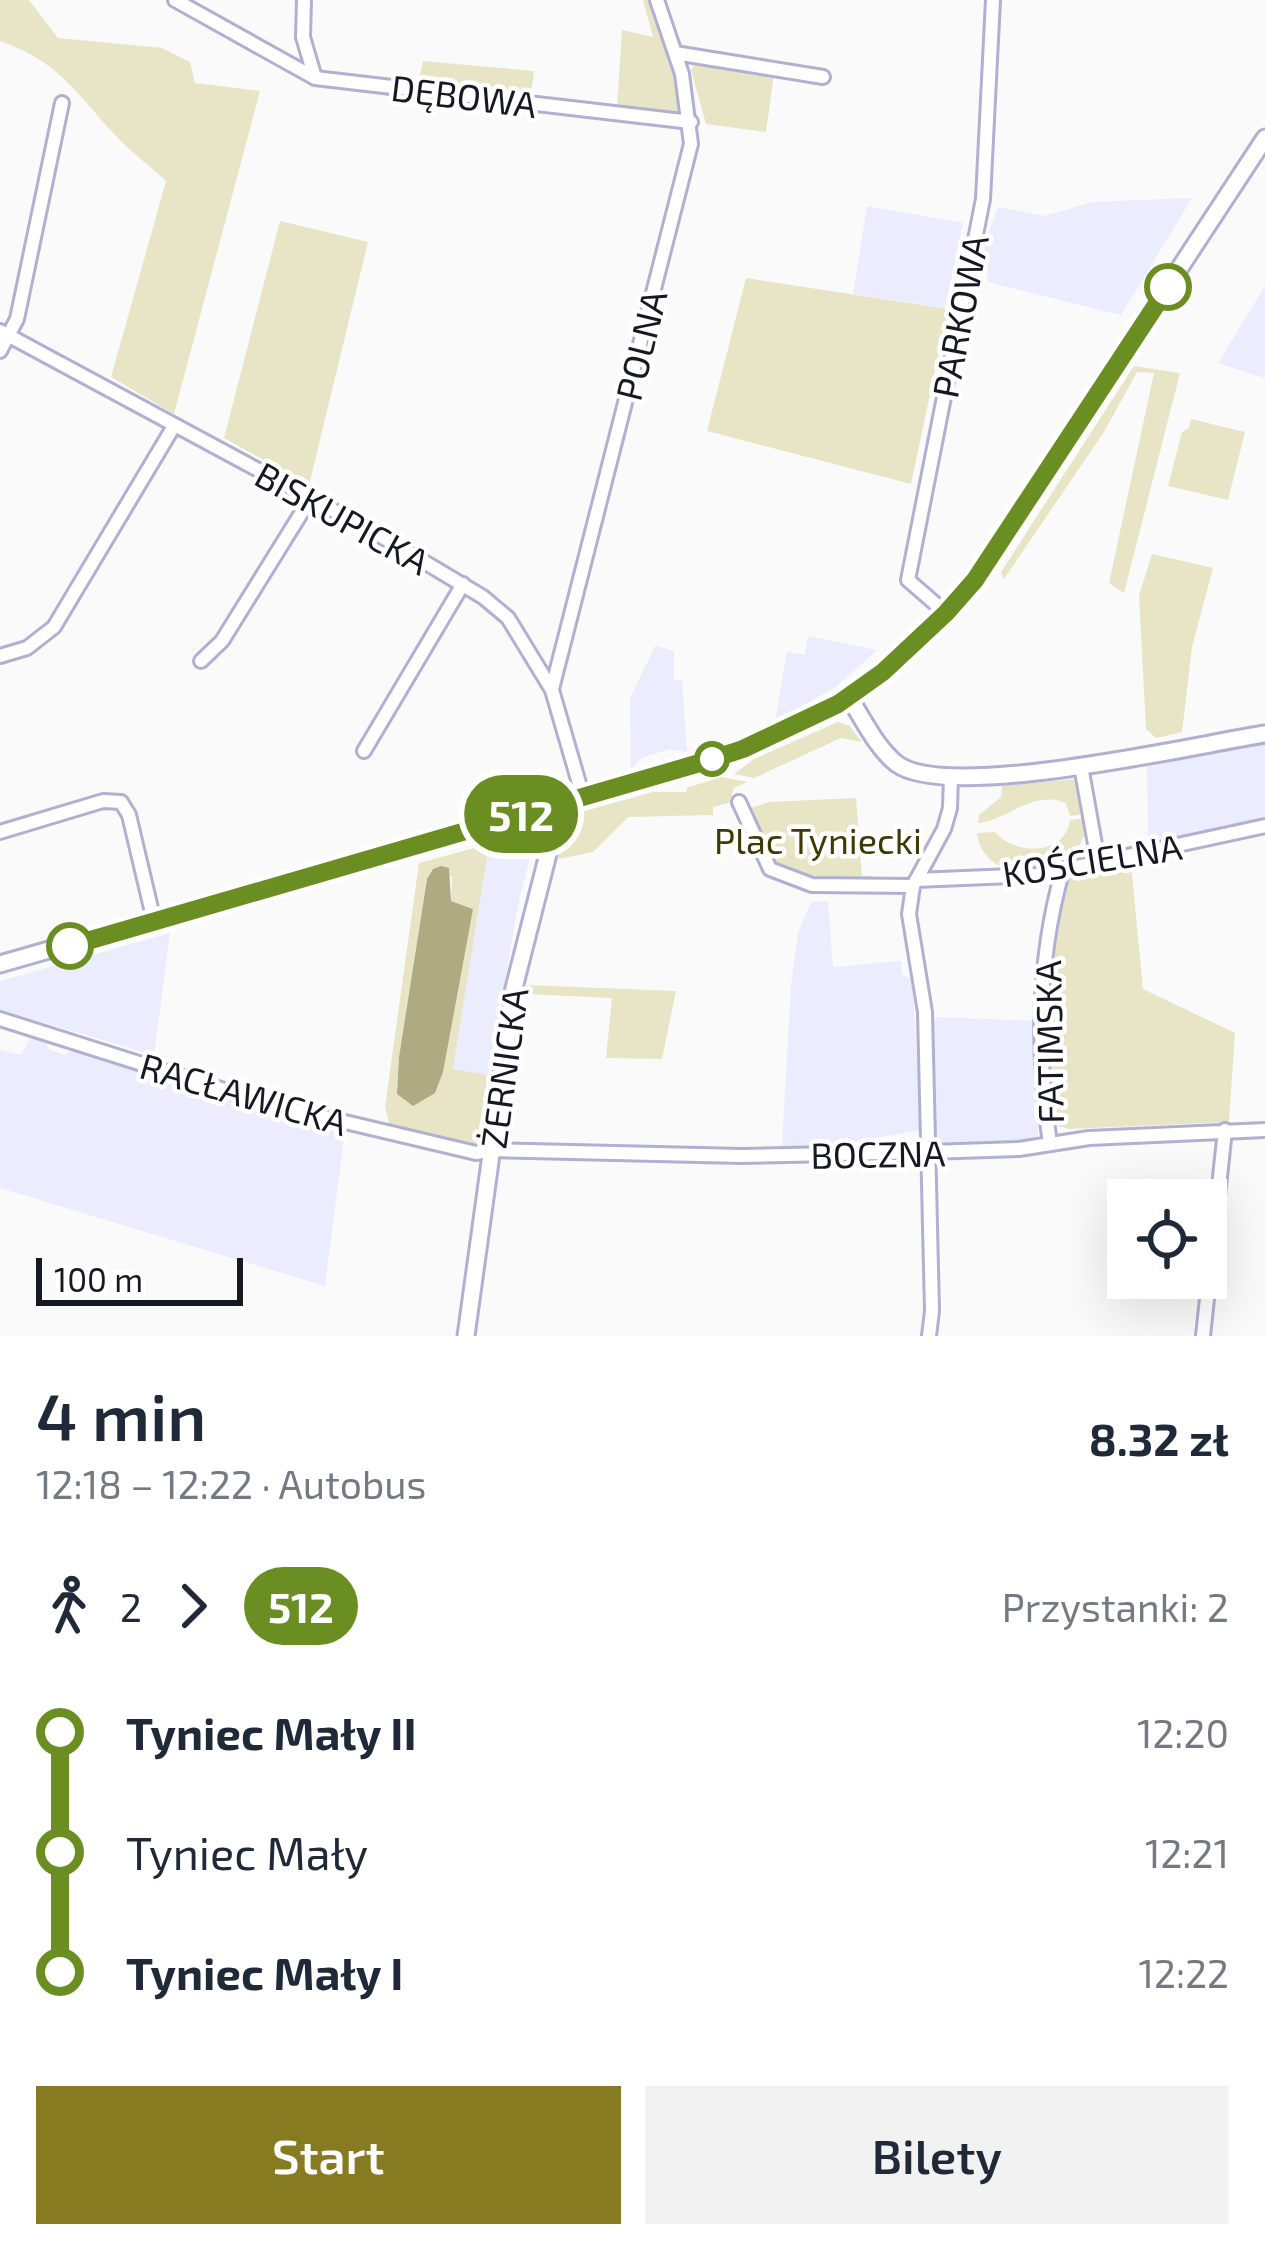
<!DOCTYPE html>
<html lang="pl">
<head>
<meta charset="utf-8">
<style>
	:root { --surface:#fff; --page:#f2f2f3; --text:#1f2937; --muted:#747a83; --accent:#867b20 }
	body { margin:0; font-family:"Exo 2",sans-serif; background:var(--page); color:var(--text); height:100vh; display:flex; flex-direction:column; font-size:45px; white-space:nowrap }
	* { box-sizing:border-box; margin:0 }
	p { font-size:39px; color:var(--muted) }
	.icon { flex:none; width:66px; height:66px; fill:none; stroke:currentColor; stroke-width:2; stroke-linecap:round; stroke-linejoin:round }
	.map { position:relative; height:1336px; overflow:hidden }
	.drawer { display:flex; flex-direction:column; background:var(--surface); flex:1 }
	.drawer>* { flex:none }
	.badge { padding:0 24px; border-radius:39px; font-size:42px; line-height:78px }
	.controls { position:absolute; left:1107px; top:1179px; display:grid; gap:24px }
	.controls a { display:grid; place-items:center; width:120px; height:120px; border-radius:0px; background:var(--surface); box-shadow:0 12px 48px #0002; font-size:60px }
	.scale { position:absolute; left:36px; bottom:30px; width:207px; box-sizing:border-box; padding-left:12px; border:6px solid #181824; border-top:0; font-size:33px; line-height:42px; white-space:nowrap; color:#181824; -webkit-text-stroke:9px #fff; paint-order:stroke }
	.map>.badge { position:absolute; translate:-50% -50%; box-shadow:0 0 0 6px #fff }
	.legs { display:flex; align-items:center; gap:18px; height:132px; padding:0 36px; font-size:39px }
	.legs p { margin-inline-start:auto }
	.head { display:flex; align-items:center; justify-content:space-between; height:204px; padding:0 36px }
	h1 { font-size:66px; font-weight:600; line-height:90px }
	.cta { display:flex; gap:24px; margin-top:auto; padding:24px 36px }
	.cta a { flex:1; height:138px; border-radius:0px; background:var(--accent); color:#fff; font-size:48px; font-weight:600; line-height:138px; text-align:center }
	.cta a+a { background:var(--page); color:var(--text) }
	ul { padding:0 36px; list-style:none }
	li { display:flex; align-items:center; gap:42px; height:120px; font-size:45px }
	li i { display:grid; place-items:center; width:18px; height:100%; margin:0 15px; background:currentColor }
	li i::after { content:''; width:30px; height:30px; margin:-15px; border:9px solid; border-radius:50%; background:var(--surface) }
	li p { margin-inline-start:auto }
	li:first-child i { background:linear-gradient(#0000 50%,currentColor 0) }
	li:last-child i { background:linear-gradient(currentColor 50%,#0000 0) }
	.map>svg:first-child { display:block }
	.built { fill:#ebecfd }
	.green { fill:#e8e5c6; fill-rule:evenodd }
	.water { fill:#aeaa82 }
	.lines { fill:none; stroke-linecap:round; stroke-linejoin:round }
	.minor-casing { stroke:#b0b0d3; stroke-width:18 }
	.tertiary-casing { stroke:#b0b0d3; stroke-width:21 }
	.minor { stroke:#fff; stroke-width:12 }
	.tertiary { stroke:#fff; stroke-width:15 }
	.line-1-casing { stroke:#fff; stroke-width:27 }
	.line-1 { stroke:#6b8e23; stroke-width:18 }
	.stop-1-dot { fill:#fff; stroke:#6b8e23; stroke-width:6 }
	.labels { text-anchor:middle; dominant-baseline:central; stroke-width:9; stroke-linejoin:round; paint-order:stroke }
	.street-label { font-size:36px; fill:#181824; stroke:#fff }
	.park-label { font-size:36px; fill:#3f3904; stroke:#fff }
</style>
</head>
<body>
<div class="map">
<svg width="1265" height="1336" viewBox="0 0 1265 1336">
	<rect width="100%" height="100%" fill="#fafafa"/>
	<path class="built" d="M1192 198 1121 315 988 282 984 245 998 207 1044 216 1093 202Z
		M867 206 963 223 945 308 853 294Z
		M1265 286V378L1218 363Z
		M808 636 877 650 836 687 775 721 787 652 805 655Z
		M655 646 674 651V680H682L687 752 670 749 643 757 631 769 630 698Z
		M1265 745V820L1148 846 1147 766Z
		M530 839 534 843 520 895 488 1075 453 1070 487 851Z
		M828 901 833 967 901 961 902 974 912 980 922 1130 840 1144 782 1147 791 985 798 933 811 902Z
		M170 933 154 1055 0 1010V981Z
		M936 1017 1037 1021 1038 1140 939 1147 932 1138V1034Z
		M32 1035 45 1039 48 1049 65 1055 74 1048 345 1130 325 1286 0 1188V1050L21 1055Z"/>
	<path class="green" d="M0 0H29L58 38 162 48 190 62 195 83 260 91 174 414 111 377 166 181C150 166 131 152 116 136 75 92 60 62 0 41Z
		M643 0H650L674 74 682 115 617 107 622 30 653 37Z
		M423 61 534 71 531 94 419 81Z
		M696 64 774 74 766 132 706 124 691 70Z
		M280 221 368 242 309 485 224 438Z
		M746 278 948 309 911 484 707 431Z
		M1134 366 1180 373 1124 593 1109 583 1154 373 1137 372 1104 432 1004 579 1001 572Z
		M1191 419 1245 432 1228 500 1168 486 1182 432 1189 428Z
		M1152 554 1213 568 1192 647 1182 732 1156 738 1146 729 1139 595Z
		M838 722 850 726 862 742 841 738 754 778 734 774 754 759Z
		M722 777 747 782 734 788 729 803 713 807V815L628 817 593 852 559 859 558 850 569 825 581 812 653 792H687L686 788Z
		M1075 779 1086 814 1070 816 1066 803C1032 789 1007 821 978 823L979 815 1001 797 1002 786Z
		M856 798 862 876H872L870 885C841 884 792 886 770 862 759 849 752 825 745 810L769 802Z
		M1087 818C1088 880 984 893 977 833L995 832C1016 856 1065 856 1070 820Z
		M489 844 453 1069 488 1075 476 1145 470 1147 390 1127 385 1107 419 863ZM452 876 451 901 473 909 397 1094 399 1057 427 879Z
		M1131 864 1143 989 1235 1033 1229 1122 1069 1129 1054 1125C1048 1036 1041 962 1070 876Z
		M527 985 676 991 662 1059 606 1058 612 998 525 994Z"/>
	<path class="water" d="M441 866 449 868 451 901 473 909 443 1072 435 1093 413 1106 397 1094 399 1057 427 879 433 869Z"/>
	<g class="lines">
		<defs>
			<path id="minor" d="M175 0 315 78
				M304 0 303 37 315 78 691 122
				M675 53 823 77
				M0 331 379 535 483 597 508 618 552 690 583 797
				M0 351 17 319 62 103
				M946 613 908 580 983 199 993 0
				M0 656 27 648 54 627 174 426
				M201 661 222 641 310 499
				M552 689 691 144 682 74 657 0
				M364 751 463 584
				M1081 766 1098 861
				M739 802 770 869 812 885 913 886
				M0 832 103 801 121 802 129 815 154 921
				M916 880 1039 875 1265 826
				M0 1019 265 1103 476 1153 491 1150 742 1156 930 1152 1019 1149 1089 1138 1265 1130
				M1050 1144C1036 1051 1037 960 1063 869
				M929 1336 932 1311 925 1012 909 914 913 886 944 829 950 808 951 776
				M1203 1336 1225 1130"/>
			<path id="tertiary" d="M848 696C863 718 876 748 897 764 949 802 1194 745 1265 734
				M0 964 703 762 743 749 838 703 882 672 975 580 1265 138
				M466 1336 514 988 561 803"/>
		</defs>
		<use href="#minor" class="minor-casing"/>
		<use href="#tertiary" class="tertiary-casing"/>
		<use href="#minor" class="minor"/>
		<use href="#tertiary" class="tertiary"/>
	</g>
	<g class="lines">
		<defs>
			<path id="line-1" d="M70 946 703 762 743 749 838 704 883 672 946 613 975 580 1168 287"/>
		</defs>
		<use href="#line-1" class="line-1-casing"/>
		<use href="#line-1" class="line-1"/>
	</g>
	<g class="stop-1-dot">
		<circle cx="1168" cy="287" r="21"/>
		<circle cx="712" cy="759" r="15"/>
		<circle cx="70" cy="946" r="21"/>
	</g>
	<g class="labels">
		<g class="street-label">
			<text transform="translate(464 95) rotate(7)">DĘBOWA</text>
			<text transform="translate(959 316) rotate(-79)">PARKOWA</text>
			<text transform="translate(640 345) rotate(-76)">POLNA</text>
			<text transform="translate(343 517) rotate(29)">BISKUPICKA</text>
			<text transform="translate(1092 859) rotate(-9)">KOŚCIELNA</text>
			<text transform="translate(1048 1042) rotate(-91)">FATIMSKA</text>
			<text transform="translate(503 1068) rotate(-82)">ŻERNICKA</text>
			<text transform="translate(244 1093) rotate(16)">RACŁAWICKA</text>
			<text transform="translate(878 1153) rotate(-1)">BOCZNA</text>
		</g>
		<g class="park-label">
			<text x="818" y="839">Plac Tyniecki</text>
		</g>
	</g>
</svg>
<div class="controls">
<a><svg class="icon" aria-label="locate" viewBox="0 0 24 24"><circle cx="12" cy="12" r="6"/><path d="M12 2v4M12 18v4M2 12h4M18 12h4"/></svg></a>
</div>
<div class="scale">100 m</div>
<b class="badge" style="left:521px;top:814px;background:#6b8e23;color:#fff">512</b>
</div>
<section class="drawer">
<div class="head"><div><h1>4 min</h1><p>12:18 – 12:22 · Autobus</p></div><b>8.32 zł</b></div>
<div class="legs"><svg class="icon" aria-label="walk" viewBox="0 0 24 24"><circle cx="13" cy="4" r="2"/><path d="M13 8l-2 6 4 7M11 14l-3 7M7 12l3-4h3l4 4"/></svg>2<svg class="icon" aria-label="forward" viewBox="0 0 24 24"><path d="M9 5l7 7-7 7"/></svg><b class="badge" style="background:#6b8e23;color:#fff">512</b><p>Przystanki: 2</p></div>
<ul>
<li><i style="color:#6b8e23"></i><b>Tyniec Mały II</b><p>12:20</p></li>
<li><i style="color:#6b8e23"></i><span>Tyniec Mały</span><p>12:21</p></li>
<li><i style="color:#6b8e23"></i><b>Tyniec Mały I</b><p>12:22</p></li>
</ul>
<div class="cta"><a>Start</a><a>Bilety</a></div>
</section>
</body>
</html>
